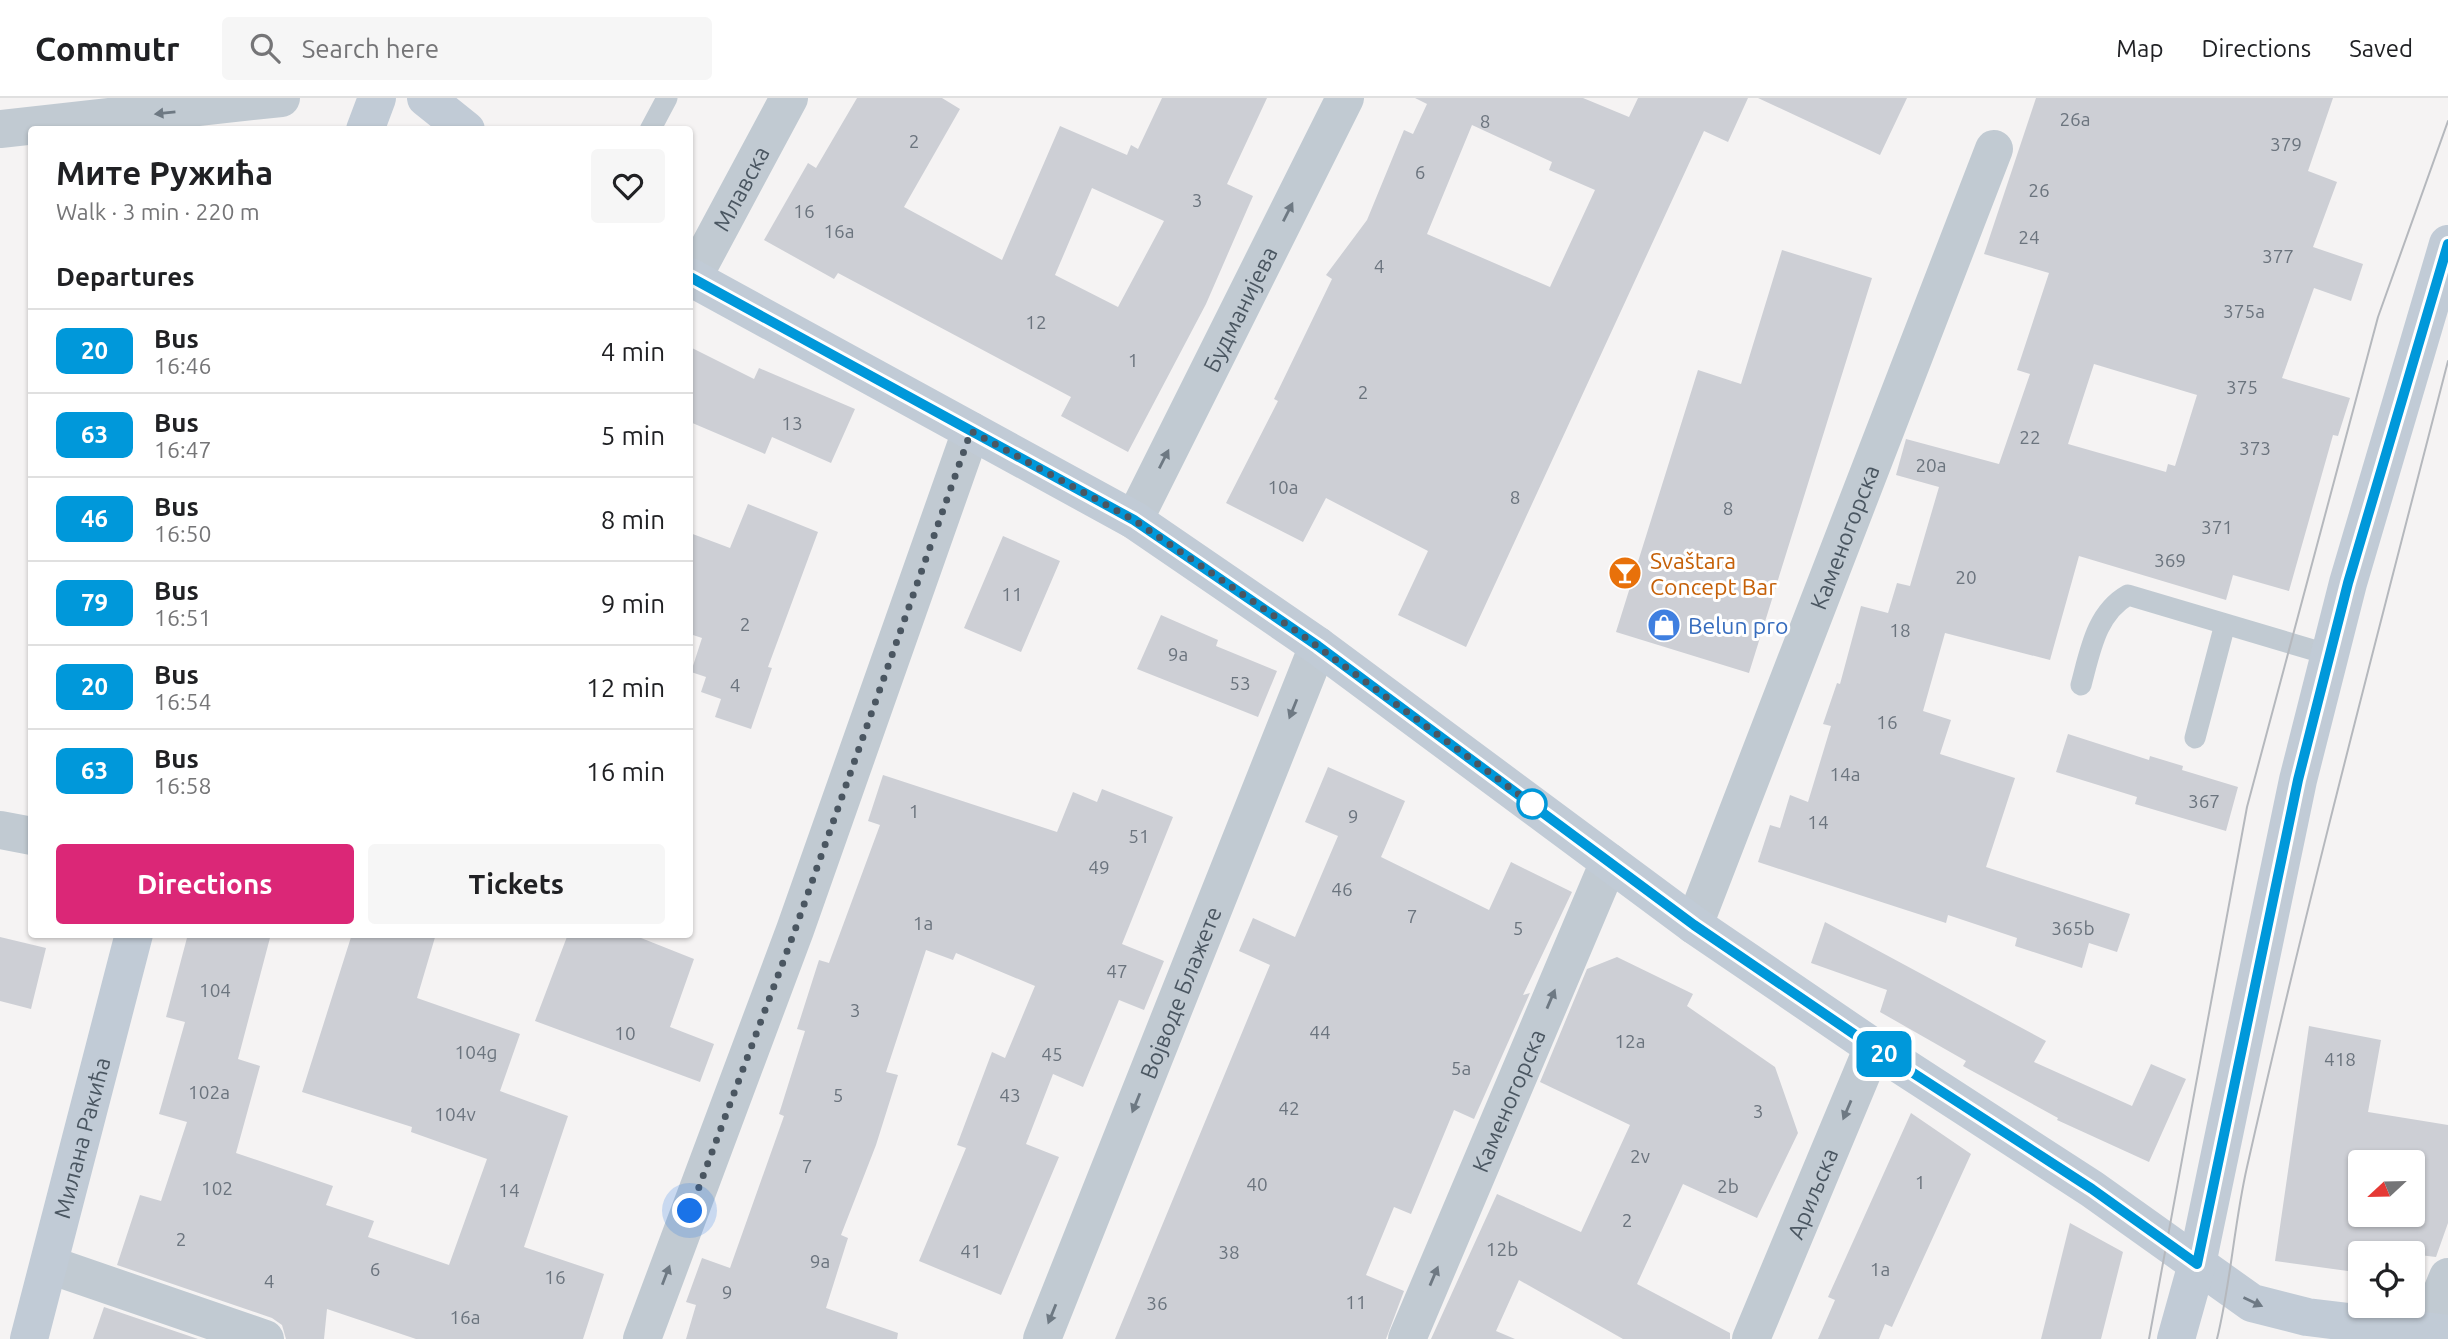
<!DOCTYPE html>
<html lang="en">
<head>
<meta charset="utf-8">
<style>
	:root { --surface:#fff; --page:#f6f6f6; --text:#202124; --muted:#757577; --line:#e0e0e0; --accent:#db2777 }
	body { margin:0; font-family:Ubuntu,sans-serif; background:var(--page); color:var(--text); height:100vh; display:flex; flex-direction:column; font-size:26px; white-space:nowrap }
	* { box-sizing:border-box; margin:0 }
	p { font-size:23px; color:var(--muted) }
	.icon { flex:none; width:38px; height:38px; fill:none; stroke:currentColor; stroke-width:2; stroke-linecap:round; stroke-linejoin:round }
	.map { position:relative; flex:1; overflow:hidden }
	.sheet { position:absolute; left:28px; top:28px; width:665px; height:812px; display:flex; flex-direction:column; background:var(--surface); border-radius:7px; box-shadow:0 2px 5px #0004 }
	.sheet>* { flex:none }
	.badge { padding:0 14px; border-radius:10px; font-size:24px; line-height:46px }
	.needle { width:46px; rotate:248deg }
	.controls { position:absolute; left:2348px; top:1052px; display:grid; gap:14px }
	.controls a { display:grid; place-items:center; width:77px; height:77px; border-radius:7px; background:var(--surface); box-shadow:0 2px 5px #0004; font-size:35px }
	.you { position:absolute; width:35px; height:35px; margin:-18px; border:5px solid #fff; border-radius:50%; background:#1a73e8; box-shadow:0 0 0 10px #1a73e833 }
	.map>.badge { position:absolute; translate:-50% -50%; box-shadow:0 0 0 4px #fff }
	h2 { padding:0 28px; font-size:26px; line-height:63px }
	.round { display:grid; place-items:center; flex:none; width:74px; height:74px; border-radius:7px; background:var(--page) }
	.headline { display:flex; align-items:center; justify-content:space-between; height:119px; padding:0 28px }
	h1 { font-size:33px; font-weight:600; line-height:52px }
	.primary-button { display:flex; gap:14px; margin-top:auto; padding:14px 28px }
	.primary-button a { flex:1; height:80px; border-radius:7px; background:var(--accent); color:#fff; font-size:28px; font-weight:600; line-height:80px; text-align:center }
	.primary-button a+a { background:var(--page); color:var(--text) }
	ul { padding:0; list-style:none }
	li { display:flex; align-items:center; gap:21px; height:84px; padding:0 28px; border-top:2px solid var(--line) }
	li div { flex:1 }
	li b { display:block; font-size:26px }
	li em { font-style:normal }
	li .badge { min-width:77px; font-weight:700; text-align:center }
	header { display:flex; align-items:center; gap:42px; box-sizing:border-box; height:98px; padding:0 35px; background:var(--surface); border-bottom:2px solid var(--line) }
	header strong { font-size:33px }
	nav { display:flex; gap:38px; margin-inline-start:auto; font-size:24px }
	.search { width:490px; height:63px; background:var(--page); display:flex; align-items:center; gap:18px; box-sizing:border-box; padding:0 24px; border-radius:7px; color:var(--muted); font-size:26px }
	.map>svg:first-child { display:block }
	.building { fill:#cdcfd5; fill-rule:evenodd }
	.lines { fill:none; stroke-linecap:round; stroke-linejoin:round }
	.lane { stroke:#c1cad2; stroke-width:21 }
	.street { stroke:#c1cad2; stroke-width:38 }
	.secondary { stroke:#c1cbd6; stroke-width:38 }
	.tram { stroke:#b5b8bd; stroke-width:2 }
	.oneway { fill:#6e7983 }
	.oneway2 { fill:#6e7984 }
	.line-casing { stroke:#fff; stroke-width:16 }
	.line { stroke:#0098da; stroke-width:10 }
	.walk { stroke:#4a5661; stroke-width:7; stroke-dasharray:0 12.6 }
	.stop-dot { fill:#fff; stroke:#0098da; stroke-width:3.5 }
	.labels { text-anchor:middle; dominant-baseline:central; stroke-width:6; stroke-linejoin:round; paint-order:stroke }
	.number-label { font-size:19px; fill:#6b747e }
	.street-label { font-size:23px; fill:#4a5661; stroke:#fff }
	.food-label { font-size:23px; fill:#c56008; stroke:#fff; text-anchor:start }
	.shop-label { font-size:23px; fill:#366cbe; stroke:#fff; text-anchor:start }
</style>
</head>
<body>
<header>
<strong>Commutr</strong>
<div class="search"><svg class="icon" aria-label="search" viewBox="0 0 24 24"><circle cx="10" cy="10" r="6"/><path d="M15 15l6 6"/></svg>Search here</div>
<nav><a>Map</a><a>Directions</a><a>Saved</a></nav>
</header>
<div class="map">
<svg width="2448" height="1241" viewBox="0 0 2448 1241">
	<rect width="100%" height="100%" fill="#f5f3f3"/>
	<path class="building" d="M857 0H942L960 11 904 109 1002 162 1060 28 1127 57 1131 47 1138 51 1162 0H1267L1227 86 1253 98 1206 206 1128 354 1061 318 1071 299 838 175 834 181 764 142 808 65 816 70ZM1092 90 1164 123 1118 209 1055 177Z
		M1415 0H1583L1629 19 1638 0H1748L1728 44 1704 33 1466 549 1398 517 1428 453 1326 400 1303 444 1226 405 1278 303 1274 301 1332 181 1326 177 1367 122 1404 32 1413 36 1427 6ZM1472 27 1552 64 1549 72 1595 92 1550 189 1427 136Z
		M1758 0H1907L1880 57Z
		M2036 0H2333L2308 73 2337 84 2313 149 2363 166 2351 203 2314 190 2282 280 2350 300 2338 338 2333 337 2289 493 2233 477 2226 502 2079 458 2050 562 1945 535 1923 613 1951 622 1940 656 2015 680 1986 769 2130 816 2117 854 2089 845 2082 870 2015 848 2017 840 1948 817 1946 825 1758 764 1770 727 1780 730 1790 697 1808 704 1831 628 1823 626 1837 585 1840 586 1861 508 1888 515 1897 485 1910 488 1939 389 1896 377 1906 341 1999 366 2030 276 2017 272 2049 175 1984 156ZM2094 266 2197 297 2175 368 2168 366 2166 374 2068 346Z
		M1782 152 1872 180 1749 575 1616 534 1698 272 1741 286Z
		M690 249 754 281 759 270 855 311 831 365 772 339 765 356 690 324Z
		M748 406 818 434 768 569 772 570 751 631 715 619 721 601 701 594 706 579 691 574 702 540 690 536V435L730 450Z
		M1003 438 1060 463 1021 554 964 530Z
		M1161 517 1218 542 1216 548 1277 573 1258 619 1137 571Z
		M2068 636 2149 662 2150 658 2183 668 2182 672 2238 689 2226 733 2135 706 2137 699 2056 674Z
		M1328 669 1405 703 1381 759 1489 812 1511 764 1572 794 1523 897 1530 895 1474 1021 1454 1012 1411 1116 1394 1109 1366 1177 1404 1193 1386 1241H1115L1270 867 1239 853 1253 820 1295 839 1338 738 1305 724Z
		M883 677 1057 734 1073 694 1097 704 1102 691 1173 719 1122 846 1164 863 1144 912 1119 902 1083 989 1053 976 1026 1046 1059 1059 1001 1197 919 1163 966 1050 957 1047 992 954 1005 960 1035 888 956 855 953 862 926 852 886 974 898 977 876 1047 841 1137 848 1140 826 1210 898 1235 897 1241H686L696 1207 686 1204 702 1160 730 1170 784 1018 779 1016 805 933 797 931 819 862 829 865 880 727 868 723Z
		M1825 824 2046 943 2034 964 2132 1008 2151 966 2186 981 2149 1064 2057 1022 2058 1020 1963 968 1966 963 1880 914 1887 892 1811 865Z
		M188 836H271L238 961 260 968 236 1055 333 1088 326 1107 374 1123 368 1139 449 1167 487 1061 411 1034 412 1029 302 994 352 836H436L417 900 520 936 500 993 568 1018 524 1149 604 1176 583 1241H416L327 1211 324 1241H286L282 1227 272 1220 117 1167 140 1097 161 1103 187 1024 159 1016 185 924 166 919Z
		M568 836H631L694 861 670 929 714 946 700 984 535 923Z
		M0 839 46 850 31 911 0 903Z
		M1617 859 1693 896 1687 908 1775 969 1798 1035 1757 1120 1683 1086 1637 1186 1730 1235V1241H1623L1519 1182 1496 1233 1515 1241H1431L1497 1096 1581 1134 1630 1027 1540 984 1587 871Z
		M2309 928 2381 942 2368 1014 2448 1027V1125L2436 1159 2359 1150 2355 1174 2275 1163ZM2361 1064H2413V1116H2361Z
		M1911 1015 1971 1056 1892 1229 1885 1226 1879 1241H1818L1835 1202 1828 1199Z
		M2070 1125 2123 1154 2101 1241H2041Z
		M104 1209 198 1241H93Z"/>
	<g class="lines">
		<path class="lane" d="M650 32 667 0
			M2081 587C2090 554 2096 515 2128 497L2330 557
			M2195 640 2225 526"/>
		<g class="street">
			<path d="M0 31 281 0"/>
			<path id="s1" d="M692 181 789 0"/>
			<path id="s2" d="M1134 422 1345 0"/>
			<path d="M0 732 32 738"/>
			<path id="s3" d="M1694 827 1994 51"/>
			<path d="M50 1167 265 1241"/>
			<path d="M2425 1235 2448 1179"/>
			<path d="M642 1241 795 832 971 333"/>
			<path id="s4" d="M1042 1241 1318 548"/>
			<path id="s5" d="M1407 1241 1609 764"/>
			<path id="s6" d="M1751 1241 1873 949"/>
		</g>
		<g class="secondary">
			<path d="M426 0 466 32"/>
			<path d="M365 32 377 0"/>
			<path d="M690 179 1134 422 1318 548 1694 827 1873 949 2092 1091 2252 1205 2307 1219 2448 1236"/>
			<path id="s7" d="M29 1241 134 836"/>
			<path d="M2176 1241 2197 1166 2298 682 2348 485 2448 146"/>
		</g>
		<path class="tram" d="M2149 1241 2247 709 2378 219 2448 23
			M2217 1241C2231 1184 2234 1126 2247 1069 2308 799 2379 531 2448 263"/>
	</g>
	<defs><path id="oneway-solid" d="M-6-.8H1V-3.2L6.5 0L1 3.2V.8H-6Z" transform="scale(1.75)"/></defs>
	<g class="oneway">
		<use href="#oneway-solid" transform="translate(165 15) rotate(174)"/>
		<use href="#oneway-solid" transform="translate(1288 114) rotate(-63)"/>
		<use href="#oneway-solid" transform="translate(1164 361) rotate(-63)"/>
		<use href="#oneway-solid" transform="translate(1293 611) rotate(112)"/>
		<use href="#oneway-solid" transform="translate(1551 901) rotate(-67)"/>
		<use href="#oneway-solid" transform="translate(1136 1005) rotate(112)"/>
		<use href="#oneway-solid" transform="translate(1847 1012) rotate(113)"/>
		<use href="#oneway-solid" transform="translate(666 1177) rotate(-69)"/>
		<use href="#oneway-solid" transform="translate(1434 1178) rotate(-67)"/>
		<use href="#oneway-solid" transform="translate(1052 1216) rotate(112)"/>
	</g>
	<use class="oneway2" href="#oneway-solid" transform="translate(2253 1204) rotate(25)"/>
	<g class="lines">
		<defs>
			<path id="line" d="M690 179 1134 422 1318 548 1694 827 1873 949 2092 1091 2197 1166 2298 682 2348 485 2448 146"/>
		</defs>
		<use href="#line" class="line-casing"/>
		<use href="#line" class="line"/>
		<path class="walk" d="M690 1113 795 832 971 333 1134 422 1302 537 1532 706"/>
	</g>
	<defs>
		<symbol id="bar-disc" viewBox="-11 -11 22 22"><circle r="9.5" fill="#e8710a" stroke="#fff"/><path d="M-6-5H6L.8 .8V4.5H3.5V6h-7V4.5H-.8V.8Z" fill="#fff"/></symbol>
		<symbol id="shop-disc" viewBox="-11 -11 22 22"><circle r="9.5" fill="#3f7fe0" stroke="#fff"/><path d="M-5-2.5h2.3a2.7 3.5 0 0 1 5.4 0H5L5.5 6h-11ZM-1.5-2.5h3a1.5 2.3 0 0 0-3 0Z" fill="#fff"/></symbol>
	</defs>
	<g fill-rule="evenodd">
		<use href="#bar-disc" x="1606" y="456" width="38" height="38"/>
		<use href="#shop-disc" x="1645" y="508" width="38" height="38"/>
	</g>
	<circle class="stop-dot" cx="1532" cy="706" r="14"/>
	<g class="labels">
		<g class="number-label">
			<text x="2075" y="21">26a</text>
			<text x="1485" y="23">8</text>
			<text x="914" y="43">2</text>
			<text x="2286" y="46">379</text>
			<text x="1420" y="74">6</text>
			<text x="2039" y="92">26</text>
			<text x="1197" y="102">3</text>
			<text x="804" y="113">16</text>
			<text x="839" y="133">16a</text>
			<text x="2029" y="139">24</text>
			<text x="2278" y="158">377</text>
			<text x="1379" y="168">4</text>
			<text x="2244" y="213">375a</text>
			<text x="1036" y="224">12</text>
			<text x="1133" y="262">1</text>
			<text x="2242" y="289">375</text>
			<text x="1363" y="294">2</text>
			<text x="792" y="325">13</text>
			<text x="2030" y="339">22</text>
			<text x="2255" y="350">373</text>
			<text x="1931" y="367">20a</text>
			<text x="1283" y="389">10a</text>
			<text x="1515" y="399">8</text>
			<text x="1728" y="410">8</text>
			<text x="2217" y="429">371</text>
			<text x="2170" y="462">369</text>
			<text x="1966" y="479">20</text>
			<text x="1012" y="496">11</text>
			<text x="745" y="526">2</text>
			<text x="1900" y="532">18</text>
			<text x="1178" y="556">9a</text>
			<text x="1240" y="585">53</text>
			<text x="735" y="587">4</text>
			<text x="1887" y="624">16</text>
			<text x="1845" y="676">14a</text>
			<text x="2204" y="703">367</text>
			<text x="914" y="713">1</text>
			<text x="1353" y="718">9</text>
			<text x="1818" y="724">14</text>
			<text x="1139" y="738">51</text>
			<text x="1099" y="769">49</text>
			<text x="1342" y="791">46</text>
			<text x="1412" y="818">7</text>
			<text x="923" y="825">1a</text>
			<text x="1518" y="830">5</text>
			<text x="2073" y="830">365b</text>
			<text x="1117" y="873">47</text>
			<text x="215" y="892">104</text>
			<text x="855" y="912">3</text>
			<text x="1320" y="934">44</text>
			<text x="625" y="935">10</text>
			<text x="1630" y="943">12a</text>
			<text x="476" y="954">104g</text>
			<text x="1052" y="956">45</text>
			<text x="2340" y="961">418</text>
			<text x="1461" y="970">5a</text>
			<text x="209" y="994">102a</text>
			<text x="838" y="997">5</text>
			<text x="1010" y="997">43</text>
			<text x="1289" y="1010">42</text>
			<text x="1758" y="1013">3</text>
			<text x="455" y="1016">104v</text>
			<text x="1640" y="1058">2v</text>
			<text x="807" y="1068">7</text>
			<text x="1920" y="1084">1</text>
			<text x="1257" y="1086">40</text>
			<text x="1728" y="1088">2b</text>
			<text x="217" y="1090">102</text>
			<text x="509" y="1092">14</text>
			<text x="1627" y="1122">2</text>
			<text x="181" y="1141">2</text>
			<text x="1502" y="1151">12b</text>
			<text x="971" y="1153">41</text>
			<text x="1229" y="1154">38</text>
			<text x="820" y="1163">9a</text>
			<text x="375" y="1171">6</text>
			<text x="1880" y="1171">1a</text>
			<text x="555" y="1179">16</text>
			<text x="269" y="1183">4</text>
			<text x="727" y="1194">9</text>
			<text x="1356" y="1204">11</text>
			<text x="1157" y="1205">36</text>
			<text x="465" y="1219">16a</text>
		</g>
		<g class="street-label">
			<text stroke="none"><textPath href="#s1" startOffset="103">Млавска</textPath></text>
			<text stroke="none"><textPath href="#s2" startOffset="236">Будманијева</textPath></text>
			<text stroke="none"><textPath href="#s3" startOffset="416">Каменогорска</textPath></text>
			<text stroke="none"><textPath href="#s4" startOffset="373">Војводе Блажете</textPath></text>
			<text stroke="none"><textPath href="#s5" startOffset="259">Каменогорска</textPath></text>
			<text stroke="none"><textPath href="#s7" startOffset="208">Милана Ракића</textPath></text>
			<text stroke="none"><textPath href="#s6" startOffset="158">Ариљска</textPath></text>
		</g>
		<g class="food-label">
			<text x="1650" y="462">Svaštara<tspan x="1650" dy="26">Concept Bar</tspan></text>
		</g>
		<g class="shop-label">
			<text x="1688" y="527">Belun pro</text>
		</g>
	</g>
</svg>
<div class="controls">
<a><svg class="needle" viewBox="-14 -14 28 28"><path d="M0-13l5 13h-10z" fill="#e53935"/><path d="M0 13l5-13h-10z" fill="#757577"/></svg></a>
<a><svg class="icon" aria-label="locate" viewBox="0 0 24 24"><circle cx="12" cy="12" r="6"/><path d="M12 2v4M12 18v4M2 12h4M18 12h4"/></svg></a>
</div>
<div class="you" style="left:690px;top:1113px"></div>
<b class="badge" style="left:1884px;top:956px;background:#0098da;color:#fff">20</b>
<section class="sheet">
<div class="headline"><div><h1>Мите Ружића</h1><p>Walk · 3 min · 220 m</p></div><a class="round"><svg class="icon" aria-label="heart" viewBox="0 0 24 24"><path d="M12 20l-8-8c-3-5 5-10 8-4 3-6 11-1 8 4z"/></svg></a></div>
<h2>Departures</h2>
<ul>
<li><span class="badge" style="background:#0098da;color:#fff">20</span><div><b>Bus</b><p>16:46</p></div><em>4 min</em></li>
<li><span class="badge" style="background:#0098da;color:#fff">63</span><div><b>Bus</b><p>16:47</p></div><em>5 min</em></li>
<li><span class="badge" style="background:#0098da;color:#fff">46</span><div><b>Bus</b><p>16:50</p></div><em>8 min</em></li>
<li><span class="badge" style="background:#0098da;color:#fff">79</span><div><b>Bus</b><p>16:51</p></div><em>9 min</em></li>
<li><span class="badge" style="background:#0098da;color:#fff">20</span><div><b>Bus</b><p>16:54</p></div><em>12 min</em></li>
<li><span class="badge" style="background:#0098da;color:#fff">63</span><div><b>Bus</b><p>16:58</p></div><em>16 min</em></li>
</ul>
<div class="primary-button"><a>Directions</a><a>Tickets</a></div>
</section>
</div>
</body>
</html>
